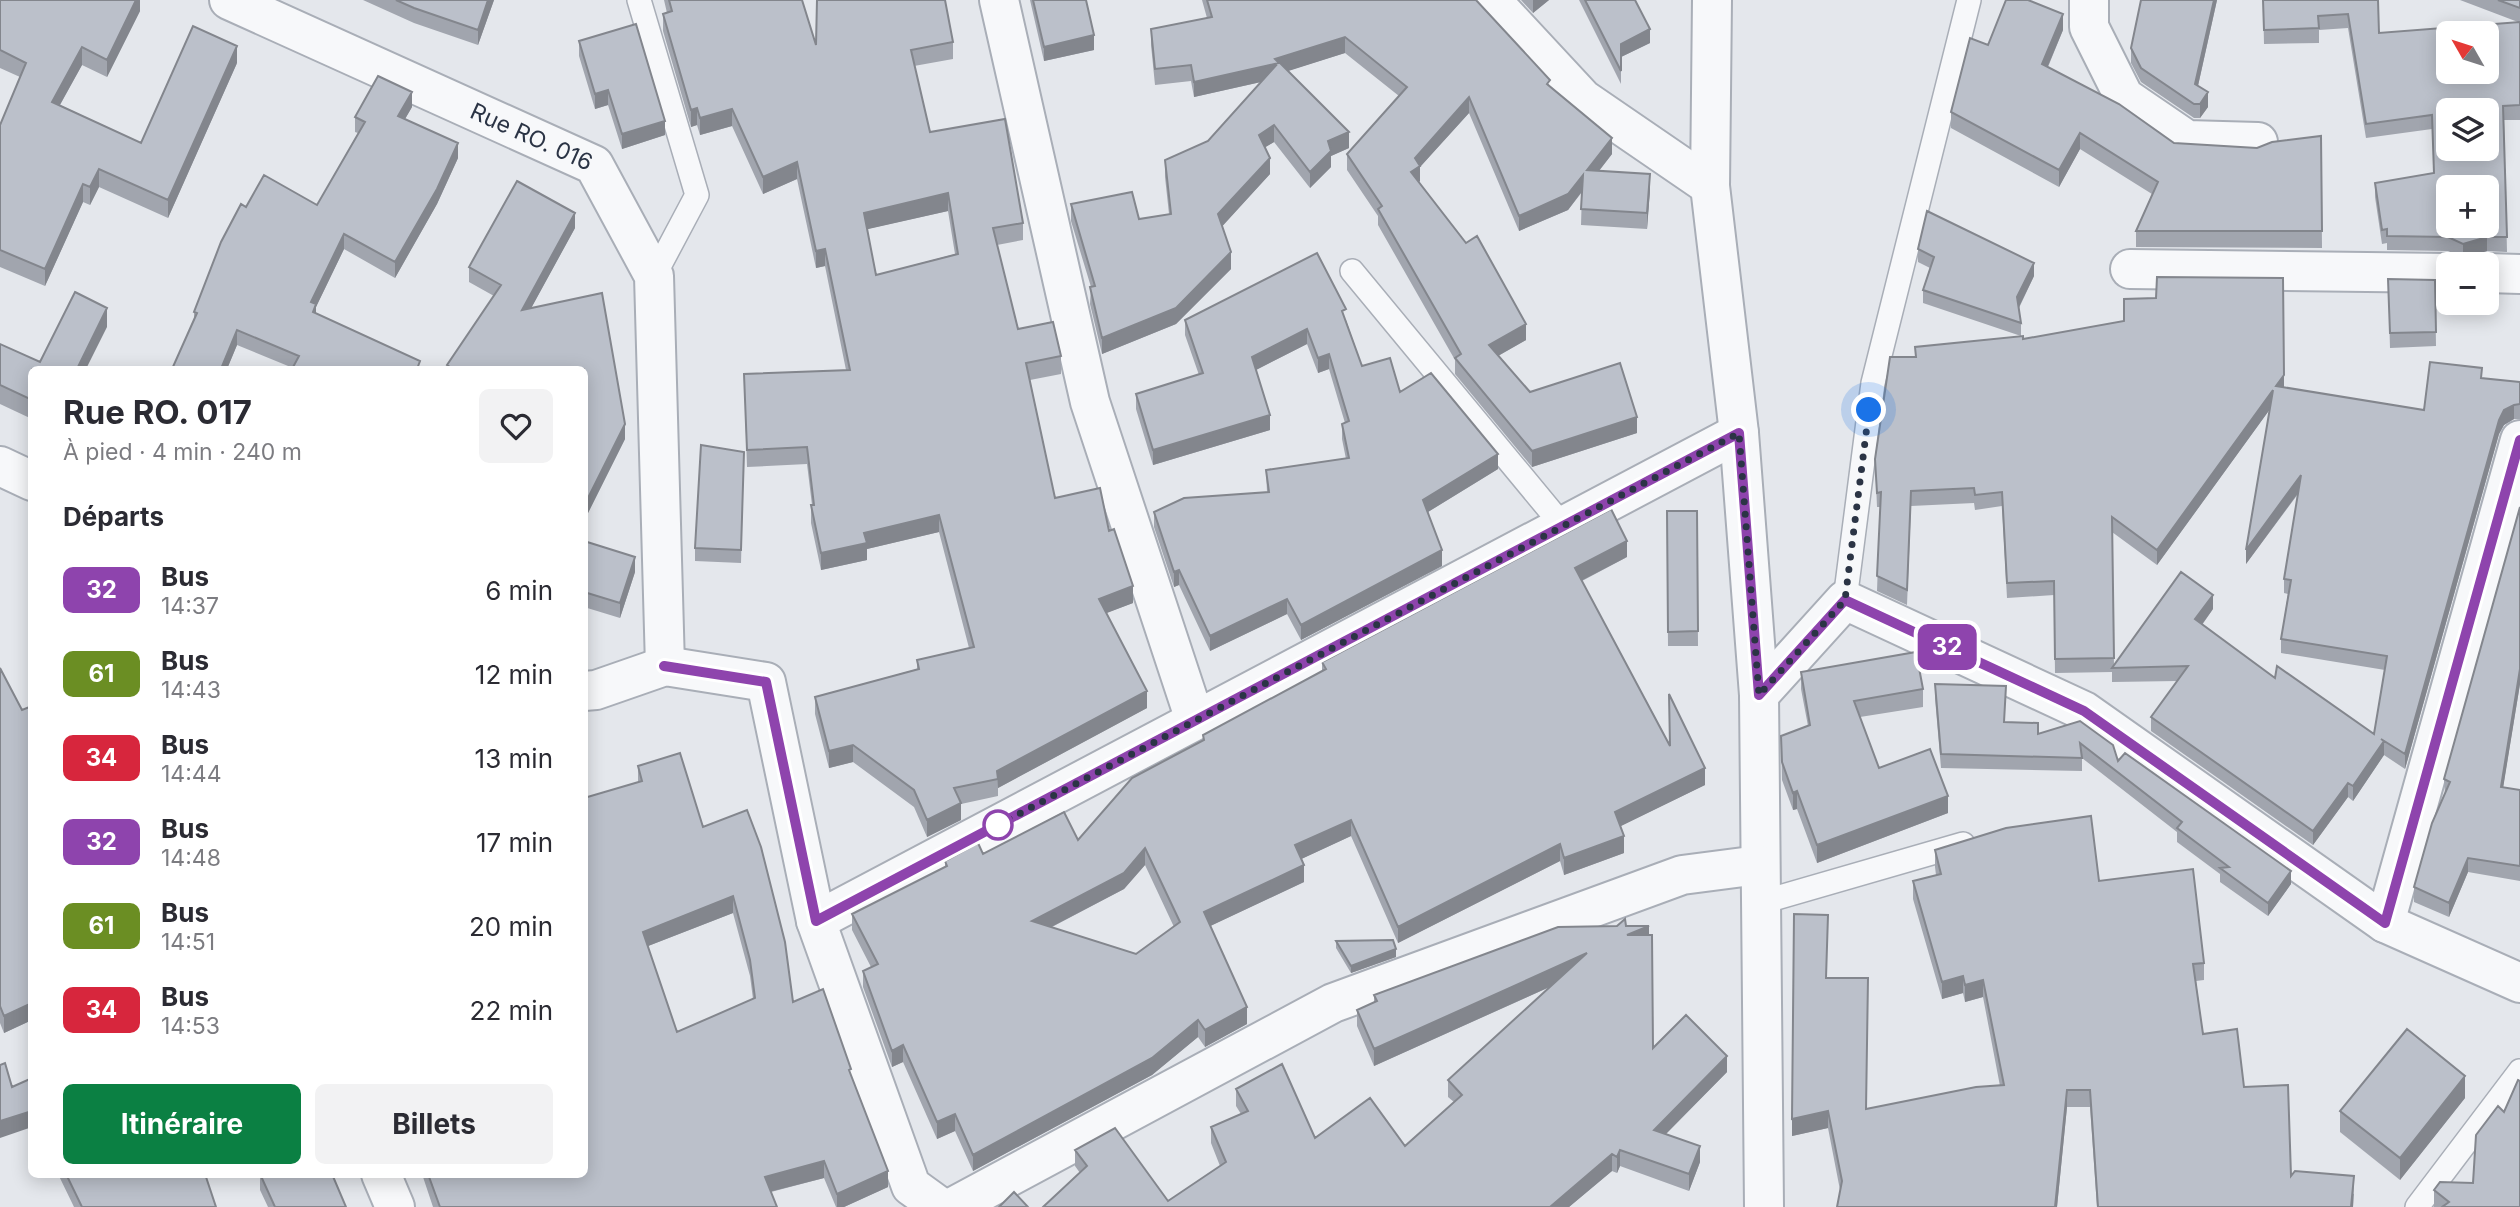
<!DOCTYPE html>
<html lang="fr">
<head>
<meta charset="utf-8">
<style>
	:root { --surface:#fff; --page:#f2f2f3; --text:#2b2b33; --muted:#7c7c81; --accent:#0b8043 }
	body { margin:0; font-family:Inter,sans-serif; background:var(--page); color:var(--text); height:100vh; display:flex; flex-direction:column; font-size:26px; white-space:nowrap }
	* { box-sizing:border-box; margin:0 }
	p { font-size:23px; color:var(--muted) }
	.icon { flex:none; width:38px; height:38px; fill:none; stroke:currentColor; stroke-width:2; stroke-linecap:round; stroke-linejoin:round }
	.map { position:relative; flex:1; overflow:hidden }
	.sheet { position:absolute; left:28px; top:366px; width:560px; height:812px; display:flex; flex-direction:column; background:var(--surface); border-radius:10px; box-shadow:0 4px 18px #0003 }
	.sheet>* { flex:none }
	.badge { padding:0 14px; border-radius:10px; font-size:24px; line-height:46px }
	.needle { width:46px; rotate:309deg }
	.controls { position:absolute; left:2436px; top:21px; display:grid; gap:14px }
	.controls a { display:grid; place-items:center; width:63px; height:63px; border-radius:10px; background:var(--surface); box-shadow:0 4px 18px #0003; font-size:35px }
	.you { position:absolute; width:35px; height:35px; margin:-18px; border:5px solid #fff; border-radius:50%; background:#1a73e8; box-shadow:0 0 0 10px #1a73e833 }
	.map>.badge { position:absolute; translate:-50% -50%; box-shadow:0 0 0 4px #fff }
	h2 { padding:0 35px; font-size:26px; line-height:63px }
	.round { display:grid; place-items:center; flex:none; width:74px; height:74px; border-radius:10px; background:var(--page) }
	.summary { display:flex; align-items:center; justify-content:space-between; height:119px; padding:0 35px }
	h1 { font-size:33px; font-weight:700; line-height:52px }
	.primary-button { display:flex; gap:14px; margin-top:auto; padding:14px 35px }
	.primary-button a { flex:1; height:80px; border-radius:10px; background:var(--accent); color:#fff; font-size:28px; font-weight:700; line-height:80px; text-align:center }
	.primary-button a+a { background:var(--page); color:var(--text) }
	ul { padding:0; list-style:none }
	li { display:flex; align-items:center; gap:21px; height:84px; padding:0 35px }
	li div { flex:1 }
	li b { display:block; font-size:26px }
	li em { font-style:normal }
	li .badge { min-width:77px; font-weight:700; text-align:center }
	.map>svg:first-child { display:block }
	.lines { fill:none; stroke-linecap:round; stroke-linejoin:round }
	.service-casing { stroke:#a9aeb7; stroke-width:26 }
	.minor-casing { stroke:#a9aeb7; stroke-width:42 }
	.service { stroke:#f7f8fa; stroke-width:23 }
	.minor { stroke:#f7f8fa; stroke-width:38 }
	.wall { fill:#a1a5ae; fill-rule:evenodd }
	.shaded-wall { fill:#83868d }
	.building { fill:#bbc0ca; stroke:#83868d; stroke-width:2; fill-rule:evenodd }
	.line-casing { stroke:#fff; stroke-width:16 }
	.line { stroke:#8e44ad; stroke-width:10 }
	.walk { stroke:#2b3445; stroke-width:7; stroke-dasharray:0 12.6 }
	.stop-dot { fill:#fff; stroke:#8e44ad; stroke-width:3.5 }
	.labels { text-anchor:middle; dominant-baseline:central; stroke-width:6; stroke-linejoin:round; paint-order:stroke }
	.street-label { font-size:23px; fill:#2b3445; stroke:#f4f6f9 }
</style>
</head>
<body>
<div class="map">
<svg width="2520" height="1207" viewBox="0 0 2520 1207">
	<rect width="100%" height="100%" fill="#e4e7ec"/>
	<g class="lines">
		<defs>
			<path id="service" d="M639 0 697 195 654 276
				M1352 271 1563 526
				M1845 600 1873 383 1969 0
				M1759 903 1963 844
				M2417 1207 2520 1071"/>
			<g id="minor">
				<path id="s1" d="M229 0 594 165 654 276 665 666"/>
				<path d="M999 0 1090 402 1195 720"/>
				<path d="M1491 0 1583 99 1710 186"/>
				<path d="M1712 0 1710 186 1739 433 1759 695 1764 1207"/>
				<path d="M2089 0V27L2124 97 2187 140 2258 142"/>
				<path d="M2130 269 2448 273"/>
				<path d="M2487 273 2520 274"/>
				<path d="M0 466 32 481"/>
				<path d="M584 691 596 690 665 666 766 682 816 921 911 1186 940 1207"/>
				<path d="M1759 695 1845 600 2084 711 2385 923 2520 983"/>
				<path d="M816 921 1739 433"/>
				<path d="M2385 923 2520 440"/>
				<path d="M381 1174 395 1207"/>
				<path d="M953 1207 1333 1003 1682 875 1759 865"/>
			</g>
		</defs>
		<use href="#service" class="service-casing"/>
		<use href="#minor" class="minor-casing"/>
		<use href="#service" class="service"/>
		<use href="#minor" class="minor"/>
	</g>
	<path class="wall" d="M0 0H140V11L107 77 82 65 60 105 141 143 237 63 168 218 99 187 90 205 83 202 45 286 0 267V125L20 77 0 68Z
		M363 0H494L478 45 414 23Z
		M664 0H802L816 45 953 42V59L914 66 930 132 1023 223V240L997 245 1018 329 1061 356V374L1030 380 1055 498 1109 531 1133 603 1106 613 1147 708 998 788V796L961 804V820L927 837 914 807 853 762 829 768 815 714V697L917 669V660L969 648 939 532 867 549V560L821 570 811 523V505H812L807 464 747 467 744 374 846 370 825 266 816 268 797 179 763 194 732 126 700 135 697 125 691 127 663 31V14L667 13ZM948 211 955 254 876 275 867 229Z
		M1030 0H1086L1094 50 1044 61Z
		M1202 0H1476L1550 86 1612 154 1599 171 1650 190 1647 229 1581 225 1582 192 1568 210 1519 231 1469 113 1420 167V181L1419 182 1526 340 1498 356 1530 392 1637 433 1532 467 1455 374V360L1378 225V216L1347 170V154L1399 96 1345 53 1287 71 1349 148 1331 156V167L1310 188 1274 142 1265 147 1270 174 1222 226 1231 269 1176 324 1102 354 1090 304 1091 287 1071 221V204L1139 219 1169 214 1165 177V160L1208 141 1261 82 1194 97 1191 81 1155 85 1151 45V29L1207 18Z
		M1521 0H1549L1533 13Z
		M1579 0H1635L1650 43 1621 57V84Z
		M2141 0H2217L2198 86 2208 107 2200 118H2194L2141 82 2131 63V48Z
		M2263 0H2378L2379 33 2518 22 2460 0H2520V120H2504L2507 252 2487 251 2463 258 2448 251 2387 250V243L2382 244 2375 197V183L2434 173 2432 129 2366 138 2348 28 2319 30V43L2264 44Z
		M2063 30 2048 67 2174 143 2257 148 2321 136 2322 248 2136 247V231L2152 194 2080 149 2059 187 1951 128V112L1988 45Z
		M579 41 665 135 622 149 608 105 595 109 579 56Z
		M412 107 405 119 458 158 437 204 395 278 344 249 316 307V313L420 369 293 368 237 345 227 369H172L194 320V312L246 207 317 205 358 133 355 132V117Z
		M517 181 575 213V228L531 308 602 293 625 424V439L584 521V369H447V365L494 296 469 282V267Z
		M1918 249 2034 276 2019 308 2021 323V336L2023 339 2284 387 2424 410 2482 378 2520 382V419H2514L2504 425 2499 434 2405 769 2384 755 2353 801 2348 797 2313 845 2151 731V717L2177 681 2112 682V672L2055 673 2054 595 2007 598 2002 506 1975 510 1974 503 1911 506 1907 605 1877 591 1880 507H1877L1875 459 1915 357V347L2021 336 1923 303V290L1930 268 1918 262ZM2270 409 2246 564 2298 494 2284 579V593L2288 594 2281 639V653L2385 670 2374 734 2275 678 2202 625 2213 609 2114 666 2112 532 2157 565Z
		M2388 279 2435 280 2436 346 2390 348Z
		M1185 320H1346L1362 366 1400 392 1498 469 1428 512 1442 566 1301 640 1287 614 1210 651 1179 585 1174 587 1154 527V512L1267 492 1266 470 1346 459 1342 439V424L1345 423 1329 369 1318 373 1307 344 1256 370 1270 430 1153 465 1136 409V394L1199 375 1185 335Z
		M107 327 32 369V419L0 404V344L40 362Z
		M744 452 741 563 695 561V548Z
		M2520 507V684L2503 787 2520 790V881L2468 872 2449 917 2414 902V887L2445 794 2444 779Z
		M1667 511H1697L1698 646H1668Z
		M584 541 635 572 620 618 584 607Z
		M1627 557 1582 581 1670 745 1705 785 1620 826 1624 853 1564 875 1560 861 1398 943 1351 836 1301 859 1304 882 1210 926 1247 1024 1205 1047 1198 1037 1152 1075 973 1171 955 1131 937 1139 903 1062 892 1067 863 987V971L871 967 852 930V914L945 867V861L983 854 1078 840 1203 741V735L1322 671V662ZM1145 865 1174 927 1136 954 1052 927 1124 889Z
		M0 668 22 710 32 706V1020L4 1033 0 1023Z
		M1801 672 1923 689V707L1860 717 1879 768 1948 813 1817 863 1797 809 1793 810 1782 780 1781 736 1808 726 1801 689Z
		M1935 684 2005 722 2038 734 2080 721 2118 761 2291 884 2268 916 2220 882V874L2177 842V832L2082 758V771L1941 768 1935 698Z
		M638 766 703 827 793 1002 851 1077 888 1187 844 1207H836L824 1178 771 1192 777 1207H433L422 1174H517V1176L584 1174 638 782ZM733 913 750 976 753 999 677 1032 648 946Z
		M1935 850 2099 881 2204 963V980L2196 981 2203 1034 2244 1087 2291 1176 2354 1194 2353 1207H2097L2090 1107H2067L2057 1207H1837L1840 1190 1828 1128 1792 1136 1827 978 1866 1109 2000 1086 1983 997 1965 1002 1963 993 1942 999 1913 899V881L1936 875 1935 867Z
		M1626 926 1649 935 1653 1048 1727 1072 1666 1134 1700 1162 1689 1191 1620 1166 1617 1173 1612 1171 1569 1207H1043L1080 1173 1075 1166V1150L1168 1201 1220 1166 1211 1143V1127L1241 1114 1236 1106V1089L1315 1138 1405 1146 1454 1102 1448 1097V1080L1552 986 1374 1066 1357 1026V1010L1374 1002V995Z
		M1336 941 1396 957 1351 973 1336 948Z
		M2465 1098 2400 1180 2340 1132V1111Z
		M2504 1112 2520 1207H2434V1190L2473 1183Z
		M58 1174H205L216 1207H74Z
		M260 1174 346 1207H268L260 1190Z"/>
	<path class="shaded-wall" d="M136 0H140V11L107 77V60Z
		M488 0H494L478 45V30Z
		M1533 0H1549L1533 13Z
		M2214 0H2217L2195 99V84Z
		M2063 14V30L2042 80V64Z
		M1650 29V43L1621 57V44Z
		M1094 35V50L1044 61V47Z
		M1345 37V53L1279 74V78L1194 97V82L1275 59Z
		M237 46V63L168 218V200Z
		M82 47V65L52 119V102Z
		M608 90V105L595 109V94Z
		M412 92V107L398 131V116Z
		M2208 92V107L2200 118V104Z
		M1469 97V113L1420 167V181L1411 188V172L1415 158Z
		M697 108V125L691 127V110Z
		M732 109V126L700 135V118Z
		M665 121V135L622 149V134Z
		M1274 125V142L1259 151V135Z
		M1349 132V148L1331 156V167L1310 188V172L1328 141Z
		M2080 133V149L2059 187V170Z
		M1612 138V154L1587 186V170Z
		M458 143V158L437 204 395 278V262Z
		M1270 158V174L1218 231V214Z
		M797 162V179L763 194V177Z
		M99 169V187L90 205V187Z
		M1650 174V190L1647 229V213Z
		M1583 175V190L1568 210 1519 231V216Z
		M83 184V202L45 286V269Z
		M948 193V211L864 230V213Z
		M575 213V228L522 325V310Z
		M344 234V249L316 307V320L311 302Z
		M2487 237V251L2463 258V244Z
		M825 249V266L816 268V251Z
		M1231 252V269L1176 324 1102 354V338Z
		M2034 263V276L2017 311V297Z
		M107 308V327L86 369H77Z
		M1526 324V340L1489 361V345Z
		M1307 329V344L1252 372V357Z
		M237 330V345L227 369H221Z
		M1329 354V369L1318 373V358Z
		M2284 375V390L2276 386Z
		M2273 390V405L2157 565V550Z
		M2514 405V419L2504 425 2499 434 2405 769V754L2499 420 2504 410Z
		M1270 415V430L1153 465V450Z
		M1637 417V433L1532 467V451Z
		M625 424V439L584 521V506Z
		M1498 454V469L1423 515V500Z
		M2301 475V489L2246 564V550Z
		M939 515V532L867 549V560L821 570V553L864 533Z
		M1627 541V557L1575 584V568Z
		M1442 550V566L1301 640V625Z
		M635 557V572L620 618V603Z
		M1179 570V585L1174 587V572Z
		M1133 586V603L1099 616V599Z
		M2213 595V609L2195 634V619Z
		M1287 599V614L1210 651V636Z
		M2520 669V684L2501 801V787Z
		M1147 691V708L998 788 997 771Z
		M2384 741V755L2353 801V786Z
		M853 745V762L829 768V751Z
		M1705 768V785L1615 829V812Z
		M2348 783V797L2313 845V831Z
		M1797 791V809L1793 810V793Z
		M1948 796V813L1817 863V845Z
		M961 803V820L927 837V820Z
		M1351 820V836L1295 862V845Z
		M1624 836V853L1564 875V858Z
		M1560 844V861L1398 943V927Z
		M1145 848V865L1124 889 1032 937V921Z
		M2468 858V872L2449 917V903Z
		M1304 865V882L1204 929V912Z
		M2291 871V884L2268 916V903Z
		M733 896V913L643 948V932Z
		M1649 926V942L1627 935Z
		M1396 949V957L1351 973V966Z
		M1587 953V970L1374 1066V1049Z
		M1963 976V993L1942 999V982Z
		M1983 980V997L1965 1002V985Z
		M32 1003V1020L4 1033V1016Z
		M1247 1007V1024L1205 1047V1030Z
		M1198 1020V1037L1152 1075 973 1171V1155Z
		M903 1045V1062L892 1067V1051Z
		M1727 1056V1072L1654 1146V1130Z
		M2465 1076V1098L2400 1180V1158Z
		M2067 1090V1107L2057 1207H2055Z
		M32 1111V1127L0 1138V1121Z
		M1828 1111V1128L1792 1136V1119Z
		M955 1114V1131L937 1139V1122Z
		M1700 1146V1162L1689 1191V1174Z
		M1620 1150V1166L1617 1173V1157Z
		M1612 1154V1171L1569 1207H1550Z
		M824 1161V1178L765 1193V1177Z
		M888 1171V1187L844 1207H837V1194Z
		M2354 1176 2353 1207H2351Z"/>
	<path class="building" d="M0 0H136L107 60 82 47 52 102 141 143 193 26 237 46 168 200 99 169 90 187 83 184 45 269 0 250V125L26 63 0 50Z
		M396 0H488L478 30 414 8Z
		M669 0H802L816 45 817 0H945L953 42 911 50 930 132 1005 119 1023 223 993 228 1018 329 1053 322 1061 356 1026 363 1055 498 1100 488 1109 531 1114 529 1133 586 1099 599 1147 691 997 771 998 779 954 788 961 803 927 820 914 790 853 745 829 751 815 697 919 669 917 660 974 647 939 515 864 533 867 543 821 553 811 505H814L807 447 747 450 744 374 850 370 825 249 816 251 797 162 763 177 732 109 700 118 697 108 691 110 663 14 672 11ZM948 193 958 254 876 275 864 213Z
		M1033 0H1086L1094 35 1044 47Z
		M1207 0H1476L1550 80 1547 84 1612 138 1587 170 1650 174 1647 213 1581 209 1583 175 1568 194 1519 216 1469 97 1415 158 1420 166 1411 172 1466 243 1477 236 1526 324 1489 345 1530 392 1620 363 1637 417 1532 451 1455 358 1461 354 1378 209 1382 206 1347 154 1407 87 1345 37 1275 59 1279 63 1194 82 1191 65 1155 69 1151 29 1212 17Z
		M1585 0H1635L1650 29 1621 44V71Z
		M2006 0H2028L2063 14 2042 64 2119 104 2174 143 2257 148 2272 142 2321 136 2322 231H2136L2158 182 2080 133 2059 170 1951 112 1970 38 1988 45Z
		M2141 0H2214L2195 84 2208 92 2200 104H2194L2141 68 2131 48Z
		M2263 0H2378L2379 33 2520 22V105L2503 106 2507 237H2487L2463 244 2448 237 2387 236V229L2382 230 2375 183 2434 173 2432 115 2366 124 2348 14 2318 16 2319 28 2264 30ZM2448 33H2487V72H2448ZM2448 110H2487V149H2448ZM2448 187H2487V226H2448Z
		M2498 0H2520V8Z
		M636 24 665 121 622 134 608 90 595 94 579 41Z
		M1279 62 1349 132 1328 141 1331 151 1310 172 1274 125 1259 135 1270 158 1218 214 1231 252 1176 308 1102 338 1090 287 1095 286 1071 204 1132 192 1139 219 1171 214 1165 160 1208 141Z
		M378 76 412 92 398 116 458 143 437 189 395 262 344 234 311 302 316 304 313 312 420 361 417 369H292L299 356 237 330 221 369H172L197 313 194 312 221 242 241 204 246 207 264 175 317 205 365 122 355 117Z
		M517 181 575 213 522 310 602 293 625 424 584 506V369H453L447 365 501 285 469 267Z
		M1927 211 2034 263 2017 297 2021 323 1923 290 1934 257 1918 249Z
		M1317 253 1346 309 1342 311 1362 366 1390 358 1400 392 1431 373 1498 454 1423 500 1442 550 1301 625 1287 599 1210 636 1179 570 1174 572 1154 512 1184 498 1269 492 1266 470 1349 458 1342 424 1349 421 1329 354 1318 358 1307 329 1252 357 1270 415 1153 450 1136 394 1203 373 1185 320Z
		M2157 277 2283 278 2284 375 2276 386 2424 410 2430 362 2482 368 2481 378 2520 382V404L2514 405 2504 410 2499 420 2405 754 2381 739 2384 741 2353 786 2348 783 2313 831 2151 717 2188 666 2112 668 2181 572 2213 595 2195 619 2275 678 2277 666 2374 734 2387 656 2281 639 2291 580 2284 579 2301 475 2246 550 2273 390 2157 550 2112 517 2114 658 2055 659 2054 581 2007 583 2002 492 1975 495 1974 488 1911 491 1907 590 1877 576 1881 492 1877 493 1875 459 1890 357H1916L1915 347 2023 336V339L2124 321V299L2156 298Z
		M2388 279 2435 280 2436 332 2390 333Z
		M75 292 107 308 77 369H32V400L0 385V344L40 362Z
		M701 445 744 452 741 550 695 548Z
		M2520 507V669L2501 787 2520 790V866L2468 858 2449 903 2414 887 2432 823 2450 782 2444 779Z
		M1611 509 1627 541 1575 568 1670 746 1669 694 1705 768 1615 812 1624 836 1564 858 1560 844 1398 927 1351 820 1295 845 1304 865 1204 912 1247 1007 1205 1030 1198 1020 1152 1058 973 1155 955 1114 937 1122 903 1045 892 1051 863 971 878 964 852 914 947 866 945 861 978 843 983 854 1064 812 1078 840 1132 778 1204 740 1203 735 1326 669 1322 662ZM1145 848 1180 922 1136 954 1032 921 1124 873Z
		M1667 511H1697L1698 631 1668 632Z
		M584 541 635 557 620 603 584 592Z
		M1916 652 1923 689 1854 701 1879 768 1930 749 1948 796 1817 845 1797 791 1793 793 1782 762 1781 736 1810 725 1801 672Z
		M0 668 22 710 32 706V1003L4 1016 0 1006Z
		M1935 684 2006 686 2004 722 2038 723V734L2080 721 2113 745 2118 761 2125 753 2291 871 2268 903 2220 868 2229 867 2177 828 2182 822 2080 743 2082 758 1941 754Z
		M680 753 703 827 747 810 761 847 785 942 793 1002 823 989 851 1069 849 1070 888 1171 837 1194 824 1161 765 1177 777 1207H440L428 1174H517V1176L523 1174H584V798L642 781 638 766ZM733 896 750 960 755 998 677 1032 643 932Z
		M2091 816 2099 881 2193 869 2204 963 2193 964 2203 1034 2237 1029 2244 1087 2288 1085 2291 1176 2295 1171 2354 1176 2351 1207H2098L2090 1090H2067L2055 1207H1837L1842 1181 1828 1111 1792 1119 1794 914 1828 915 1826 978H1868L1866 1109 1976 1087 2004 1085 1983 980 1965 985 1963 976 1942 982 1913 881 1941 874 1935 850 2006 828Z
		M1625 919 1626 926H1649L1627 935H1652L1653 1048 1686 1015 1727 1056 1654 1130 1700 1146 1689 1174 1620 1150 1617 1157 1612 1154 1550 1207H1552H1043L1087 1166 1075 1150 1115 1128 1168 1201 1226 1162 1211 1127 1248 1111 1236 1089 1282 1064 1315 1138 1370 1098 1405 1146 1462 1095 1448 1080 1587 953 1374 1049 1357 1010 1377 1001 1374 995 1558 927 1617 926Z
		M1393 940 1396 949 1351 966 1336 941Z
		M2407 1029 2465 1076 2400 1158 2340 1111Z
		M5 1063 12 1087 32 1078V1111L0 1121V1065Z
		M2518 1080 2520 1081V1207H2442L2449 1202 2434 1190 2440 1182 2473 1183 2476 1135 2498 1106 2504 1112Z
		M66 1174H205L216 1207H82Z
		M260 1174H332L346 1207H275Z
		M1014 1192 1028 1207H999Z"/>
	<g class="lines">
		<defs>
			<path id="line" d="M664 666 766 682 816 921 1739 433 1759 695 1845 600 2084 711 2385 923 2520 440"/>
		</defs>
		<use href="#line" class="line-casing"/>
		<use href="#line" class="line"/>
		<path class="walk" d="M998 825 1739 433 1759 695 1845 600 1869 410"/>
	</g>
	<circle class="stop-dot" cx="998" cy="825" r="14"/>
	<g class="labels">
		<g class="street-label">
			<text stroke="none"><textPath href="#s1" startOffset="332">Rue RO. 016</textPath></text>
		</g>
	</g>
</svg>
<div class="controls">
<a><svg class="needle" viewBox="-14 -14 28 28"><path d="M0-13l5 13h-10z" fill="#e53935"/><path d="M0 13l5-13h-10z" fill="#7c7c81"/></svg></a>
<a><svg class="icon" aria-label="layers" viewBox="0 0 24 24"><path d="M12 4l9 5-9 5-9-5zM3 14l9 5 9-5"/></svg></a>
<a>+</a>
<a>−</a>
</div>
<div class="you" style="left:1869px;top:410px"></div>
<b class="badge" style="left:1947px;top:647px;background:#8e44ad;color:#fff">32</b>
<section class="sheet">
<div class="summary"><div><h1>Rue RO. 017</h1><p>À pied · 4 min · 240 m</p></div><a class="round"><svg class="icon" aria-label="heart" viewBox="0 0 24 24"><path d="M12 20l-8-8c-3-5 5-10 8-4 3-6 11-1 8 4z"/></svg></a></div>
<h2>Départs</h2>
<ul>
<li><span class="badge" style="background:#8e44ad;color:#fff">32</span><div><b>Bus</b><p>14:37</p></div><em>6 min</em></li>
<li><span class="badge" style="background:#6b8e23;color:#fff">61</span><div><b>Bus</b><p>14:43</p></div><em>12 min</em></li>
<li><span class="badge" style="background:#d7263d;color:#fff">34</span><div><b>Bus</b><p>14:44</p></div><em>13 min</em></li>
<li><span class="badge" style="background:#8e44ad;color:#fff">32</span><div><b>Bus</b><p>14:48</p></div><em>17 min</em></li>
<li><span class="badge" style="background:#6b8e23;color:#fff">61</span><div><b>Bus</b><p>14:51</p></div><em>20 min</em></li>
<li><span class="badge" style="background:#d7263d;color:#fff">34</span><div><b>Bus</b><p>14:53</p></div><em>22 min</em></li>
</ul>
<div class="primary-button"><a>Itinéraire</a><a>Billets</a></div>
</section>
</div>
</body>
</html>
